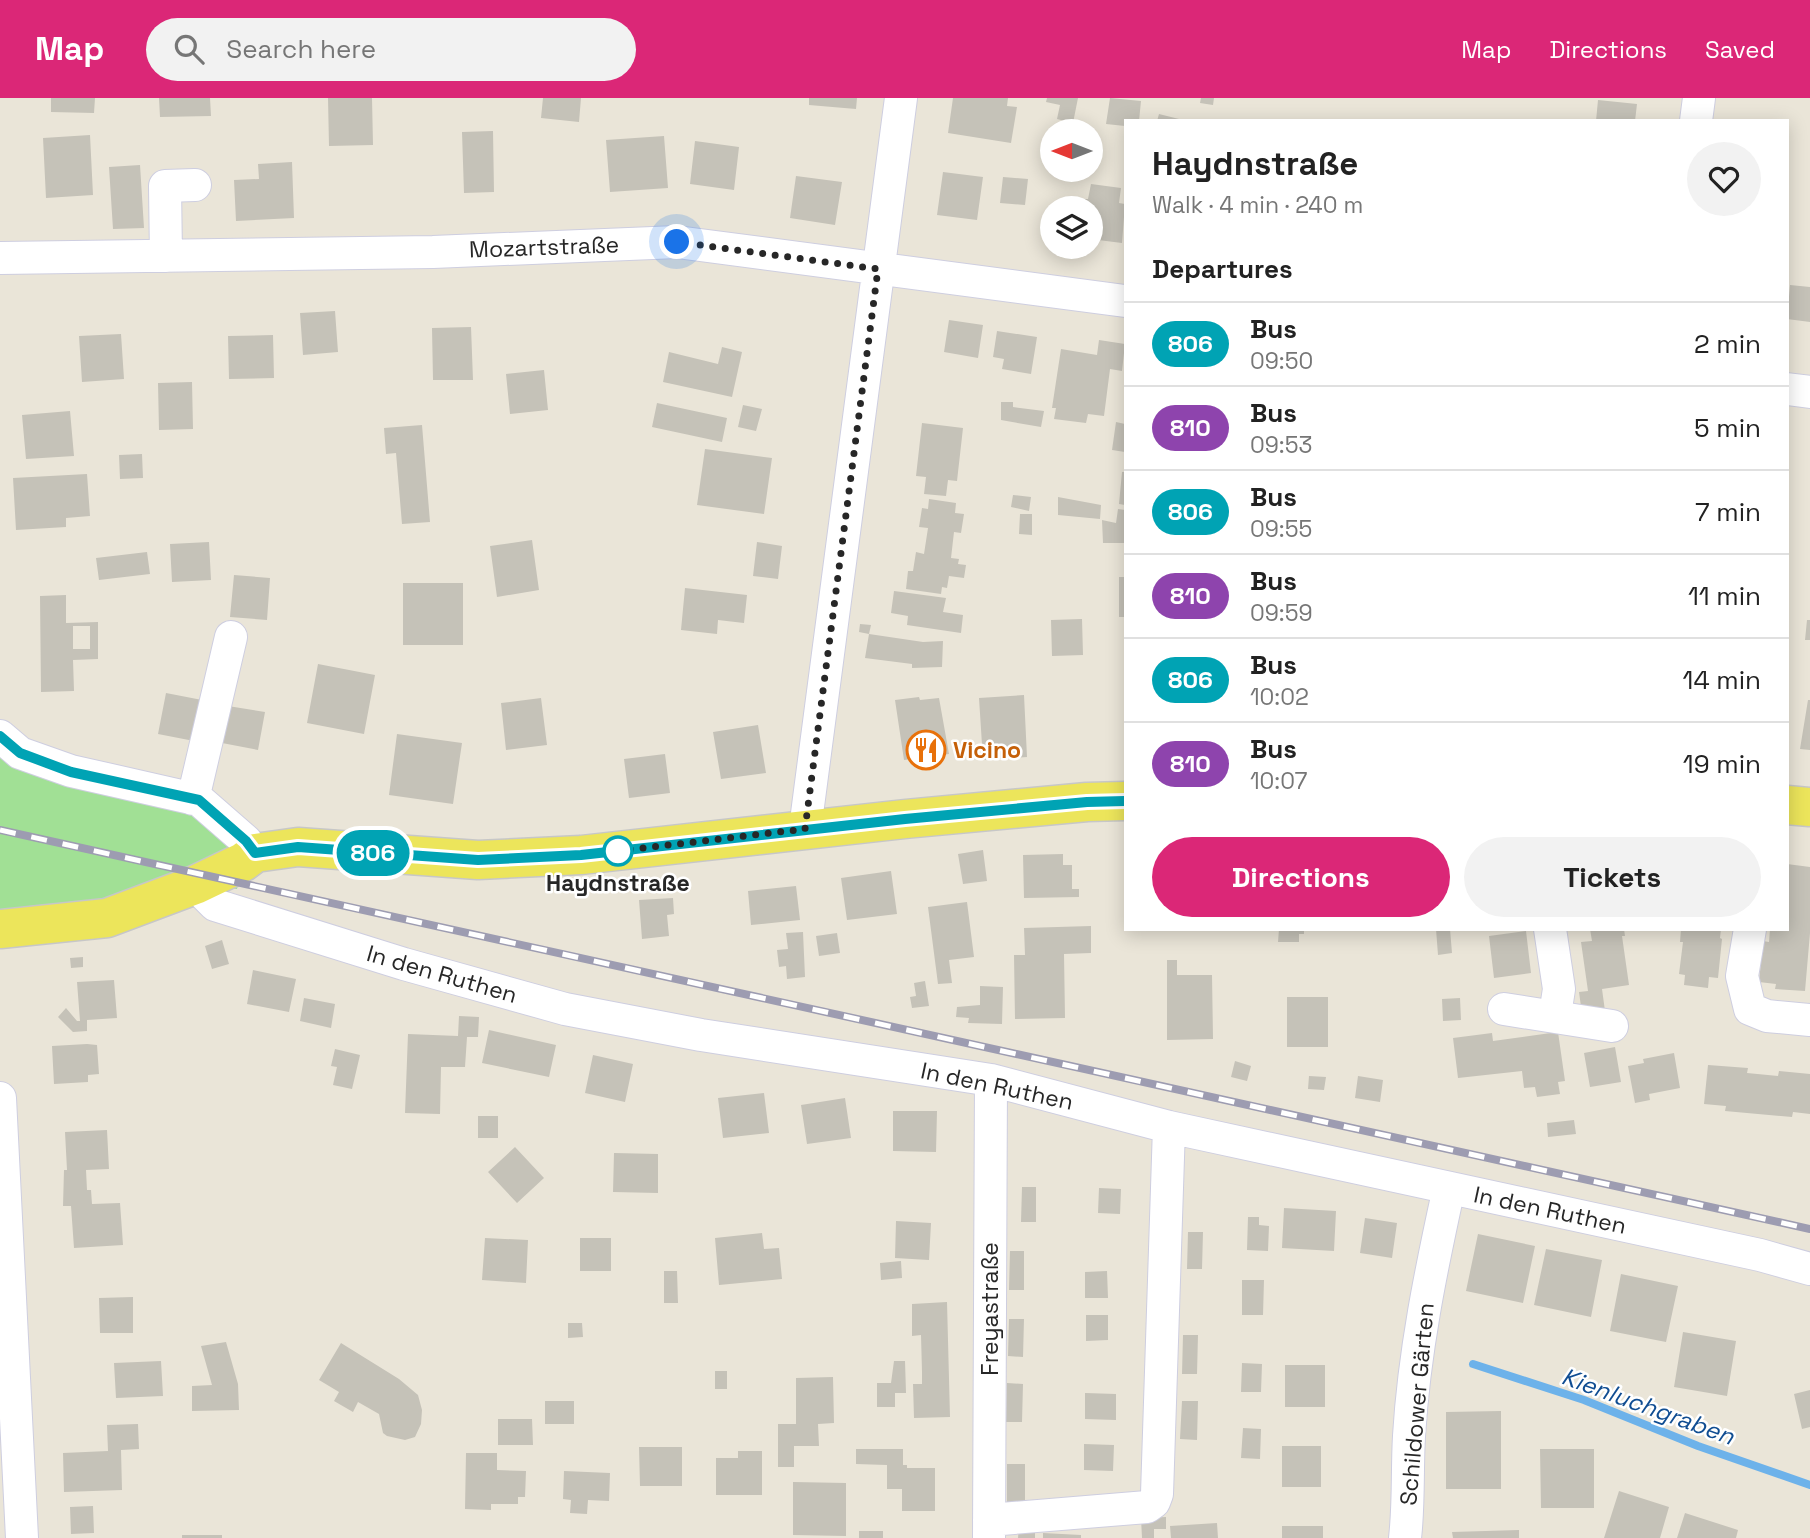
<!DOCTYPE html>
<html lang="en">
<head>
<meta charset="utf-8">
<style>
	:root { --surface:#fff; --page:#f2f2f2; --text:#222; --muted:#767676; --line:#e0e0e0; --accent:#db2777 }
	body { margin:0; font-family:"Space Grotesk",sans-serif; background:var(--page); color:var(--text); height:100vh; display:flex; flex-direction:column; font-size:26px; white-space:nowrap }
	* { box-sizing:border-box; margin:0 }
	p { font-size:23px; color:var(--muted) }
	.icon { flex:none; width:38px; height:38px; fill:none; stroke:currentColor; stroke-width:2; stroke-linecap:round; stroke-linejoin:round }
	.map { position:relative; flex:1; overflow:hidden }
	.drawer { position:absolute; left:1124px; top:21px; width:665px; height:812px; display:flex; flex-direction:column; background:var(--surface); border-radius:0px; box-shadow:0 4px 18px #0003 }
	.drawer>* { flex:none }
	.badge { padding:0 14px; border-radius:23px; font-size:24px; line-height:46px }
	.needle { width:46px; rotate:270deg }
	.fabs { position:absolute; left:1040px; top:21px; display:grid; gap:14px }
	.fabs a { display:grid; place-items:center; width:63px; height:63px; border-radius:50%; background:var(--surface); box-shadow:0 4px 18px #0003; font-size:35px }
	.you { position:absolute; width:35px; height:35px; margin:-18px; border:5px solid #fff; border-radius:50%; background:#1a73e8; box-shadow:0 0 0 10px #1a73e833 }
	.map>.badge { position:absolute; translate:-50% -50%; box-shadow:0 0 0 4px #fff }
	h2 { padding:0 28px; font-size:26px; line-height:63px }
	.round { display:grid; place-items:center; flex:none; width:74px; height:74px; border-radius:37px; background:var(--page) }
	.head { display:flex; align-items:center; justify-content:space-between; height:119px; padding:0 28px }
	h1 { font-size:33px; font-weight:700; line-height:52px }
	.cta { display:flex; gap:14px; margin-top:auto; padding:14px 28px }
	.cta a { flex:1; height:80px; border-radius:42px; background:var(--accent); color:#fff; font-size:28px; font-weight:700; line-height:80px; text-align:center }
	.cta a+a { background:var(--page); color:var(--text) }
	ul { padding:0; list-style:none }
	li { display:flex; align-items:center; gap:21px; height:84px; padding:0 28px; border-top:2px solid var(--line) }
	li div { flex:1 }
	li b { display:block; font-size:26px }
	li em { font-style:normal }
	li .badge { min-width:77px; font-weight:700; text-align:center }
	header { display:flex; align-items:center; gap:42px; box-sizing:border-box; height:98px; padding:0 35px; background:var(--accent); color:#fff }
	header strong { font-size:33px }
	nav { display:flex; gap:38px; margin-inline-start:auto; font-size:24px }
	.search { width:490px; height:63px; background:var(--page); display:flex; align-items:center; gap:18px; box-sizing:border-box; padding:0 24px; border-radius:38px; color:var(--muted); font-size:26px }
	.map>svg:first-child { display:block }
	.green { fill:#a1e095 }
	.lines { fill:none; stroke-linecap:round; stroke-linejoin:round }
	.stream { stroke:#6db2ea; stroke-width:8 }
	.building { fill:#c5c2b8; fill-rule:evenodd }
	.minor-casing { stroke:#cecee0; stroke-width:34 }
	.major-casing { stroke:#c7c7c7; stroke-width:41 }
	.minor { stroke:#fff; stroke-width:32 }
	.major { stroke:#ece55b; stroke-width:38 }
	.rail-casing { stroke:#9d9cb1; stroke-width:8 }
	.rail { stroke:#fff; stroke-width:5; stroke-dasharray:16; stroke-linecap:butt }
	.line-casing { stroke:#fff; stroke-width:16 }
	.line { stroke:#00a3b4; stroke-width:10 }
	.walk { stroke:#272727; stroke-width:7; stroke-dasharray:0 12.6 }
	.stop-dot { fill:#fff; stroke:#00a3b4; stroke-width:3.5 }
	.labels { text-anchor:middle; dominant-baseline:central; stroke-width:5; stroke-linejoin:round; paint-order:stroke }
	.street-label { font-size:23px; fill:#272727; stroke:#fff }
	.food-label { font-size:23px; font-weight:bold; fill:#c56008; stroke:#fff; text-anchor:start }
	.stop-label { font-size:23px; font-weight:bold; fill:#272727; stroke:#fff }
	.water-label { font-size:24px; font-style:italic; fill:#104d92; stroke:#fff }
</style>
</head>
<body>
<header>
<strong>Map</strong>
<div class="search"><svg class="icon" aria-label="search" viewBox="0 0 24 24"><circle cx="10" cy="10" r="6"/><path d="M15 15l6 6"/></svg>Search here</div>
<nav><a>Map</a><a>Directions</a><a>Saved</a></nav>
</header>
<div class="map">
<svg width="1810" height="1440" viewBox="0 0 1810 1440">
	<rect width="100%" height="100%" fill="#eae5d8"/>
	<path class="green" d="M0 656 199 702 246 743 237 791 175 783 76 807 0 813Z"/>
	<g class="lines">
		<path class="stream" d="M1473 1266 1584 1302 1698 1348 1810 1387"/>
	</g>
	<path class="building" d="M51 0H95L94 15 51 14Z
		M159 0H210L211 18 160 19Z
		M328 0H372L373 47 329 48Z
		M543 0H581L579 24 541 20Z
		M809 0H857L856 11 809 7Z
		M953 0H1008L1007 8 1017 9 1011 45 948 35Z
		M1047 0H1078L1073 25 1057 21 1060 7 1046 4Z
		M1110 0 1141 3 1139 23H1125V28L1106 26Z
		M1201 0H1214L1213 7 1200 5Z
		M1598 2 1637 6 1635 23H1596Z
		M1159 16 1183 22V23H1157Z
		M493 33 494 94 464 95 462 34Z
		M90 37 93 97 46 100 43 40Z
		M664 38 668 90 610 94 606 42Z
		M695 43 739 49 734 92 690 86Z
		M292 64 294 120 236 123 234 82 259 81 258 66Z
		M140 67 144 130 113 131 109 69Z
		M943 74 983 79 977 122 937 117Z
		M796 78 842 84 835 127 790 120Z
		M1003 79 1028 81 1025 107 1000 105Z
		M1091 86 1121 90 1119 105 1125 106 1122 145 1090 141V110H1084L1085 101H1088Z
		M1790 187 1810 189V224L1787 221Z
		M335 213 338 254 303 257 300 215Z
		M949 222 983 227 978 260 944 254Z
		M471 229 473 282H433L432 230Z
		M997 233 1037 239 1031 276 1002 271 1004 261 993 259Z
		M121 236 124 281 82 284 79 238Z
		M273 237 274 280 229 281 228 238Z
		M1099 242 1125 246 1122 273 1110 271 1104 318 1088 316 1086 325 1054 321 1056 310H1052L1061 251 1097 257Z
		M722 249 742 254 732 299 663 284 669 254 718 266Z
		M544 272 548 312 510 316 506 276Z
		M192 284 193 331 159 332 158 285Z
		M1001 304H1013V309L1044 313 1041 329 1001 322Z
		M657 305 727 320 722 344 652 329Z
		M743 307 762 311 756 333 738 329Z
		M70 313 74 358 26 361 22 317Z
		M1116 324 1125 326V354L1112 352Z
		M922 325 963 330 957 383 948 382 946 398 924 396 926 379 916 378Z
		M422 327 430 424 402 426 396 355 386 356 384 330Z
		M705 351 772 360 764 416 697 407Z
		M142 356 143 380 120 381 119 357Z
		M1122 374H1125V407L1119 406Z
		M87 376 90 418 66 420V429L16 432 13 380Z
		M1013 397 1031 399 1029 413 1011 409Z
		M1058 399 1101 407 1100 421 1058 417Z
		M929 401 956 405 955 415 964 416 961 435 954 434 951 460 959 461 958 466 966 467 964 480 949 478 947 490 942 489 941 496 906 491 908 473H913L916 454 924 456 928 430 919 429 922 410 928 411Z
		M1118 411 1125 412V445H1103L1102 422 1116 425Z
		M1020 416H1032V437L1019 436Z
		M532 442 539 492 497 499 490 448Z
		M209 444 211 482 172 484 170 446Z
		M757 444 782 448 778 481 753 478Z
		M147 454 150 476 99 482 96 460Z
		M234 477 270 480 267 522 230 519Z
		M1119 479H1125V519H1119Z
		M403 485H463V547H403Z
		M685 490 747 497 744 525 718 522 717 536 681 532Z
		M894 493 946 500 943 514 963 517 961 535 907 527 908 518 891 515Z
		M66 497V525L98 524V561L73 562 74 593 41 594 40 498ZM73 528H90V551H73Z
		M1082 521 1083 557 1052 558 1051 522Z
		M1807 522H1810V542H1805Z
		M860 526 871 527 869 536 923 544 943 543 942 569 912 570V566L865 560 869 536 859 534Z
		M318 566 375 577 364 636 307 625Z
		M166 595 202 602 194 643 158 636Z
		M1024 597 1027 659 983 662 979 600Z
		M919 599 920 602 939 600 949 656 934 658 935 666 921 668 920 660 904 662 895 602Z
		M541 600 547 647 506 652 501 605Z
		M1808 602H1810V652L1800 651Z
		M228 608 265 614 258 652 222 645Z
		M758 627 766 675 721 681 713 634Z
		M397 636 462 645 453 706 389 697Z
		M665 656 670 695 629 700 624 661Z
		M983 752 987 783 963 786 958 756Z
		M1063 756V767H1072V791H1079V799L1024 800 1023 757Z
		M1787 766 1810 769V835L1805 893 1775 891 1776 886 1759 884 1763 843 1769 844 1770 831H1787Z
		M891 773 897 816 847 822 841 780Z
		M796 788 800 822 751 827 748 793Z
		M673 800 674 816 667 817 669 838 642 841 639 802Z
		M967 804 974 859 949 862 952 885 938 886 928 809Z
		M1091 828V855L1064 856 1065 920 1015 921 1014 857H1025L1024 830Z
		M1279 831H1304V836H1299V844H1278Z
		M1436 831H1450L1452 855 1438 857Z
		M1590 831H1624L1625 838H1622L1629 887 1602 891 1605 913 1582 916 1579 894 1588 893 1581 844 1592 843Z
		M1681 831H1721L1720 840 1722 841 1718 880 1709 879 1708 890 1684 887 1685 877 1679 876 1683 844H1680Z
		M1526 833 1531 875 1494 880 1489 838Z
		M803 834 805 879 787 881 786 868 779 869 777 852 788 851 786 835Z
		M837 835 840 855 819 858 816 838Z
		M222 842 229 866 212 871 205 848Z
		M83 859V869L71 870 70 860Z
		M1167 862H1177V877H1212L1213 941 1167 942Z
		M253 872 296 881 289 914 247 906Z
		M114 882 117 920 87 922V933L73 934 58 919 66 910 77 923H80L77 884Z
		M925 883 929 908 912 910 910 899 916 898 914 885Z
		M980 888 1003 889 1002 926 968 925 969 920 956 919 957 909 980 907Z
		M1287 899H1328V949H1287Z
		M304 900 335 906 331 930 300 923Z
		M1460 900 1461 922 1443 923 1442 901Z
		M459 918 479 919 478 939H467L465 969H441L440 1016 405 1015 408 936 458 938Z
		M489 932 556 947 549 979 482 965Z
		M1558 934 1565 983 1558 984 1560 996 1537 999 1535 989 1524 990 1522 973 1458 980 1453 940 1492 935 1493 943Z
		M87 946 97 947 99 976 88 977V984L54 986 52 948Z
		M1615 949 1621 984 1590 989 1584 955Z
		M335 951 360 957 352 991 333 987 337 969 331 968Z
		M1674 955 1680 990 1649 996 1650 1002 1635 1005 1628 968 1644 965 1643 961Z
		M593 957 633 966 625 1004 585 995Z
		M1235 963 1251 968 1247 983 1231 979Z
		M1708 967 1748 970 1747 975 1778 978 1779 973 1810 976V1016L1793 1014 1792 1019 1725 1013 1726 1008 1704 1006Z
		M1309 978 1326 979 1324 992 1308 991Z
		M1358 978 1383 982 1380 1004 1355 1000Z
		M764 995 769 1035 723 1040 718 1000Z
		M845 1000 851 1040 807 1046 801 1007Z
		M893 1013H937L936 1054 893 1053Z
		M478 1018H498V1040H478Z
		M1574 1022 1576 1036 1548 1039 1547 1025Z
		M107 1032 109 1071 86 1072 87 1092H91L92 1106 120 1105 123 1147 74 1150 71 1108H63L64 1072H67L65 1034Z
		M515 1049 544 1080 517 1105 488 1074Z
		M614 1055 658 1056V1095L613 1094Z
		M1022 1089H1036V1124H1021Z
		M1099 1090 1121 1091 1120 1116 1098 1115Z
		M1284 1110 1336 1113 1334 1153 1282 1150Z
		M1248 1119H1259V1127L1269 1128 1268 1153 1247 1152Z
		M1365 1120 1397 1125 1392 1160 1360 1155Z
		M896 1123 931 1125 929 1162 895 1160Z
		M1188 1134H1203L1202 1171H1187Z
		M762 1135 764 1151 779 1150 782 1181 719 1187 715 1140Z
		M1478 1136 1535 1148 1523 1205 1466 1193Z
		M485 1140 528 1142 526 1185 482 1182Z
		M580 1140H611V1173H580Z
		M1546 1151 1602 1162 1591 1219 1534 1207Z
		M1010 1153H1024V1192H1009Z
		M901 1163 902 1180 881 1182 880 1165Z
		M664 1173H677L678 1205H664Z
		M1107 1173 1108 1200H1085V1174Z
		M1621 1176 1678 1188 1666 1244 1610 1233Z
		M1242 1182H1264L1263 1217H1242Z
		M133 1199V1235H100L99 1200Z
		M947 1204 950 1319 914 1320 913 1286H922V1274L921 1237 912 1238V1206Z
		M1086 1217H1108V1242L1086 1243Z
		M1009 1221H1024L1023 1259 1008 1258Z
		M568 1225H582L583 1239 568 1240Z
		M1683 1234 1736 1243 1727 1298 1674 1289Z
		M1183 1237H1198L1197 1276H1182Z
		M226 1244 238 1286 239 1312 192 1313V1288L212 1287 201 1248Z
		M341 1245 399 1281 418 1297 422 1312 421 1326 415 1339 405 1342 387 1338 383 1335 379 1316 358 1304 353 1314 334 1303 339 1294 319 1282Z
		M161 1263 163 1298 116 1300 114 1265Z
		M894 1263H905L906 1295H895V1309H877V1285H891Z
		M1242 1265 1262 1266 1261 1294H1241Z
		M1285 1267H1325V1309H1285Z
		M715 1273H727V1291H715Z
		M833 1279 834 1325 818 1326 819 1348H794V1369H778V1326H796V1280Z
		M1007 1285 1023 1286 1022 1324H1006Z
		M1810 1292V1329L1802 1331 1794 1296Z
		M1085 1295 1116 1296V1322L1085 1321Z
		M545 1303H574V1326H545Z
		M1182 1303H1198L1197 1342 1180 1341Z
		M1501 1313V1391H1446V1314Z
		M498 1321H532L533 1347H498Z
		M138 1326 139 1351 121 1352 122 1392 64 1394 63 1355 108 1353 107 1327Z
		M1243 1330 1261 1331 1260 1361 1241 1360Z
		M1084 1346 1114 1347 1113 1373 1084 1372Z
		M1282 1348H1321V1389H1282Z
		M639 1349H682V1388H640Z
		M856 1351H903V1367H907V1370H935V1413H902V1391H887V1367L856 1366Z
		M1540 1351H1594V1410H1541Z
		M738 1353H762V1397H716V1360H738Z
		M466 1355H497V1372L526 1373 525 1399H518V1406H491V1412L465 1411Z
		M1007 1366H1025V1404H1007Z
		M564 1373 610 1375 609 1403 588 1402 587 1416 570 1415 571 1402 563 1401Z
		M793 1384 846 1385V1438L793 1437Z
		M1619 1393 1669 1409 1660 1440H1604Z
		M93 1408 94 1435 71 1436 70 1409Z
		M1685 1415 1738 1432 1736 1440H1677Z
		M1166 1419V1431H1154V1440H1142L1141 1420Z
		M1217 1425 1218 1440H1171L1170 1428Z
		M1019 1428H1042V1434H1035V1440H1018Z
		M1282 1428H1323V1440H1282Z
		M1519 1432V1440H1453L1452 1434Z
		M859 1433H883V1440H859Z
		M1043 1435 1081 1437V1440H1043Z
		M182 1437H222V1440H182Z"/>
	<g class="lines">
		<defs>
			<path id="minor" d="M1696 23 1699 0
				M166 158 165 88 195 87
				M0 160 433 154 677 144 1125 203
				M1787 291 1810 294
				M0 638 20 655 71 673 199 702 246 743 255 755
				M193 701 231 539
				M805 731 901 0
				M195 787 215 807 404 866 565 911 701 937 991 982 1169 1029 1760 1157 1810 1171
				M1550 831 1559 891 1555 917
				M1750 831 1742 878 1750 911 1767 918 1810 922
				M1504 911 1612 928
				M0 1000 22 1440
				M989 1422 1147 1409 1154 1404 1157 1396 1169 1029
				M989 1440 991 982
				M1405 1440C1409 1406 1407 1373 1409 1338 1414 1254 1431 1172 1449 1090"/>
			<path id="major" d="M1787 707 1810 709
				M0 831 107 820 195 787 243 764 255 755 298 749 478 762 581 757 905 721 1087 704 1125 703"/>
		</defs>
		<use href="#minor" class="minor-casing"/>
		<use href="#major" class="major-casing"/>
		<use href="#minor" class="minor"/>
		<use href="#major" class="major"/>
		<defs>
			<path id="rail" d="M0 732 1810 1131"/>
		</defs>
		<use href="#rail" class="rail-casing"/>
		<use href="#rail" class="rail"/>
	</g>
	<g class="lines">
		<defs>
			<path id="line" d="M0 638 20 655 71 674 199 702 246 743 255 755 298 749 478 762 581 757 905 721 1087 704 1125 703"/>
		</defs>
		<use href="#line" class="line-casing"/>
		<use href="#line" class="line"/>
		<path class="walk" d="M618 753 805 731 878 171 677 144"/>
	</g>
	<defs>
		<symbol id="restaurant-ring" viewBox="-11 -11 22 22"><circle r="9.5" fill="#fff" stroke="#e8710a" stroke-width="1.5"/><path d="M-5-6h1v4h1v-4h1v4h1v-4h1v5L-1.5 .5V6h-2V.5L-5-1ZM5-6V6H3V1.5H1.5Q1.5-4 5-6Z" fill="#e8710a"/></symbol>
	</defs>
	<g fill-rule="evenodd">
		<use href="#restaurant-ring" x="904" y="630" width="44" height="44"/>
	</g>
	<circle class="stop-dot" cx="618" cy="753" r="14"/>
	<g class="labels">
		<g class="street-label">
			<text transform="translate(544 149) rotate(-2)">Mozartstraße</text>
			<text transform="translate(442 876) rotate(16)">In den Ruthen</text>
			<text transform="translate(997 988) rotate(12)">In den Ruthen</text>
			<text transform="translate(1550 1112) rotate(12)">In den Ruthen</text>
			<text transform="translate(990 1211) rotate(-90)">Freyastraße</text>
			<text transform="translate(1417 1306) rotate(-85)">Schildower Gärten</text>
		</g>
		<g class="food-label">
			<text x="953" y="652">Vicino</text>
		</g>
		<g class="stop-label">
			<text x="618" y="785">Haydnstraße</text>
		</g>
		<g class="water-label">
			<text transform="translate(1648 1308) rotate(20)">Kienluchgraben</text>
		</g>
	</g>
</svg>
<div class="fabs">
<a><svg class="needle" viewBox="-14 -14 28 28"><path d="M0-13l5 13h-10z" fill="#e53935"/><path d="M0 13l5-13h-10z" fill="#767676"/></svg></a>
<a><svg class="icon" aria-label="layers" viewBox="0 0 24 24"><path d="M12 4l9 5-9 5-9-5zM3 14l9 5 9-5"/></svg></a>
</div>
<div class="you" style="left:677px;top:144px"></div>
<b class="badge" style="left:373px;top:755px;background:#00a3b4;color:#fff">806</b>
<section class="drawer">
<div class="head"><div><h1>Haydnstraße</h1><p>Walk · 4 min · 240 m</p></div><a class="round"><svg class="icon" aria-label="heart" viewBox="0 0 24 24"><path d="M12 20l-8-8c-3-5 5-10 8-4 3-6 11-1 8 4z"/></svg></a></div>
<h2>Departures</h2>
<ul>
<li><span class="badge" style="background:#00a3b4;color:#fff">806</span><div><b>Bus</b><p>09:50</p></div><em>2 min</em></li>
<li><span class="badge" style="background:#8e44ad;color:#fff">810</span><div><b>Bus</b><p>09:53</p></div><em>5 min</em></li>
<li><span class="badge" style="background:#00a3b4;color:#fff">806</span><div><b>Bus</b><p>09:55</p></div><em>7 min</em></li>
<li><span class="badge" style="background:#8e44ad;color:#fff">810</span><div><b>Bus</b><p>09:59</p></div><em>11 min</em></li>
<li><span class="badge" style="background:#00a3b4;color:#fff">806</span><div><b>Bus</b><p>10:02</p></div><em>14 min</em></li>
<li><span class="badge" style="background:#8e44ad;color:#fff">810</span><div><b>Bus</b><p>10:07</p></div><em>19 min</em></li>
</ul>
<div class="cta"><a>Directions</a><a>Tickets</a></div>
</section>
</div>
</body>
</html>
